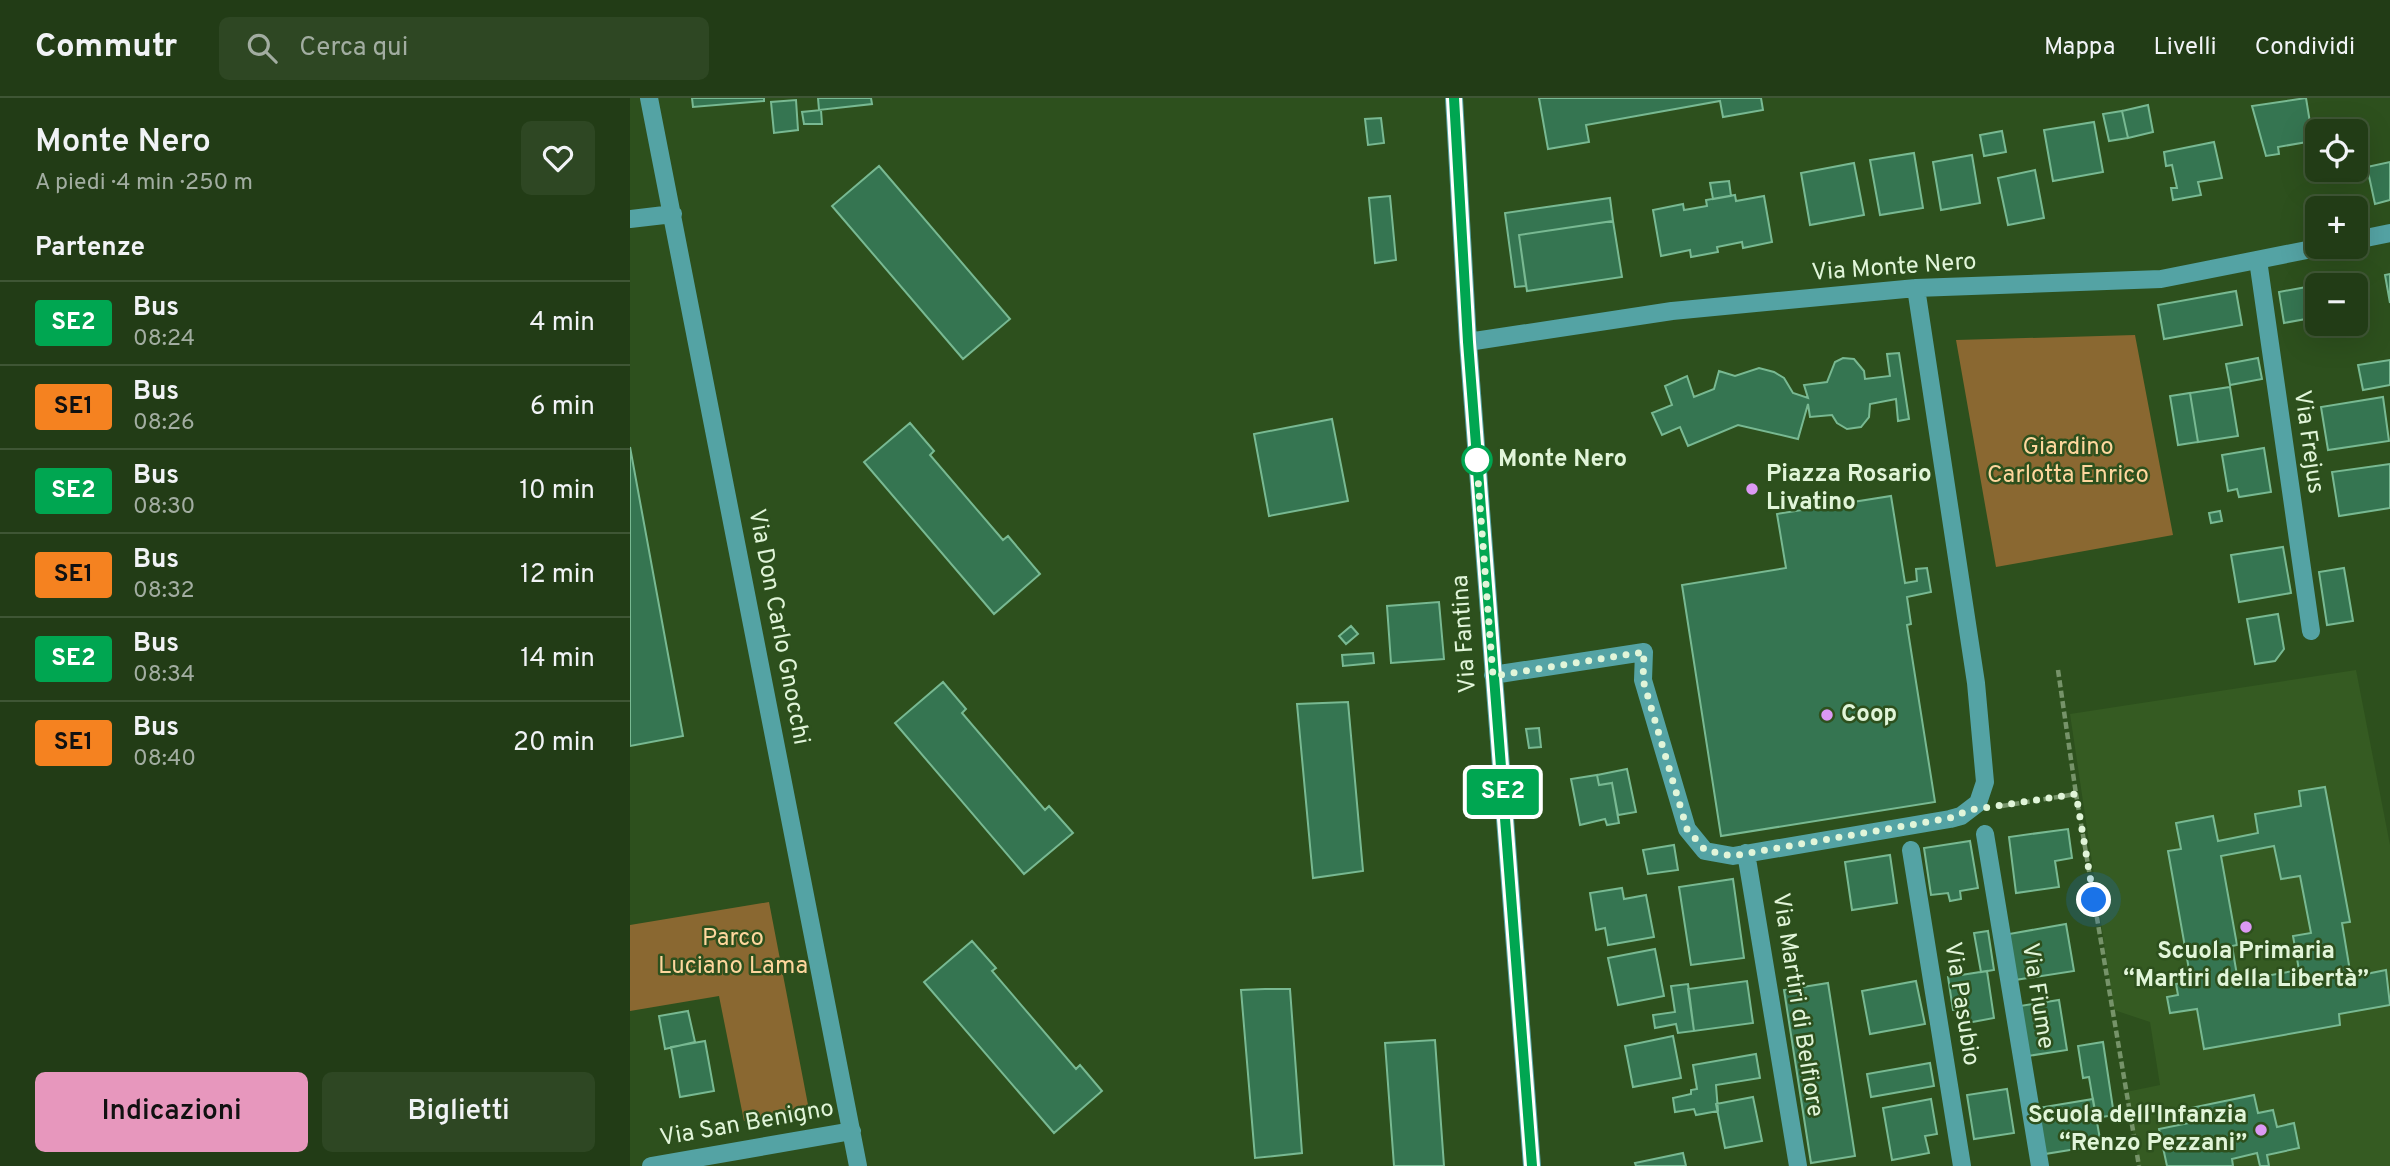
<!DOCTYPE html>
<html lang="it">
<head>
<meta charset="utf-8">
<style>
	:root { --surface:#223c16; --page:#2e4723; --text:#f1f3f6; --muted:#a2ada1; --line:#3f5635; --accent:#e797bd }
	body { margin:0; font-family:Overpass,sans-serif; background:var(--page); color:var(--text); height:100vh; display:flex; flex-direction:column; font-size:26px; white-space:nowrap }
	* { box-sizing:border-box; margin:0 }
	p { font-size:23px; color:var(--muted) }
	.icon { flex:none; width:38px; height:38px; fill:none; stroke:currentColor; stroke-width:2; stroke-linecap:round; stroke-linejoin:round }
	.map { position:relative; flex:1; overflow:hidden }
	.panel { display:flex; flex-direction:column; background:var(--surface); width:630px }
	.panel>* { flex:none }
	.badge { padding:0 14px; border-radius:5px; font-size:24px; line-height:46px }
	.tools { position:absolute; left:1675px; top:21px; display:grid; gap:14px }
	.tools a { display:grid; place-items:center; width:63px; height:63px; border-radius:10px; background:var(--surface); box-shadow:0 7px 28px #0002,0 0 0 2px var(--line); font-size:35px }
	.you { position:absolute; width:35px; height:35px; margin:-18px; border:5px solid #fff; border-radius:50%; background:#1a73e8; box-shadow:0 0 0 10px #1a73e833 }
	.map>.badge { position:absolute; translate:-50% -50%; box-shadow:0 0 0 4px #fff }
	h2 { padding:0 35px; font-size:26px; line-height:63px }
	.round { display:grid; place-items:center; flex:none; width:74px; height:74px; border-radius:10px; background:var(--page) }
	.summary { display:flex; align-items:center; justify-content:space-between; height:119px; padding:0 35px }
	h1 { font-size:33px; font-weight:600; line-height:52px }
	.action { display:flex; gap:14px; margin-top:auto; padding:14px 35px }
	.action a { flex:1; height:80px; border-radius:10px; background:var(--accent); color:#111; font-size:28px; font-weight:600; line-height:80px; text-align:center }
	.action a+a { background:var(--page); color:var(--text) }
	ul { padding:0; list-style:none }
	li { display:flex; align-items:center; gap:21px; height:84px; padding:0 35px; border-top:2px solid var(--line) }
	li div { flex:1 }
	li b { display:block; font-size:26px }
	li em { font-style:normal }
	li .badge { min-width:77px; font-weight:700; text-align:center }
	header { display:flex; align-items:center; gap:42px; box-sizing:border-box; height:98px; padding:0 35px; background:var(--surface); border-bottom:2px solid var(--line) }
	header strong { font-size:33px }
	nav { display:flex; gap:38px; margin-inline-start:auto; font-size:24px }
	.search { width:490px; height:63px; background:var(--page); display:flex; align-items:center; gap:18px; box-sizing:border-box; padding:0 24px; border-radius:10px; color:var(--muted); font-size:26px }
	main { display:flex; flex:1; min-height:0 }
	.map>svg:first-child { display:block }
	.built { fill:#355b22 }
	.green { fill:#8a6831 }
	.building { fill:#357551; stroke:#78b992; stroke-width:2; fill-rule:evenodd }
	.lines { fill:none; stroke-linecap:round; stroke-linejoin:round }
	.path { stroke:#769369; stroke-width:4.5; stroke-dasharray:7 3.5; stroke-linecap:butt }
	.minor { stroke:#54a3a4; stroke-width:18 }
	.line-casing { stroke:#fff; stroke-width:16 }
	.line { stroke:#00a651; stroke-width:10 }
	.walk { stroke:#e1f5d9; stroke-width:7; stroke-dasharray:0 12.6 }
	.stop-dot { fill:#fff; stroke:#00a651; stroke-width:3.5 }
	.poi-dot { fill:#dc99f4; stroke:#2d501d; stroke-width:2.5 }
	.labels { text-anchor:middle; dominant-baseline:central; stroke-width:5; stroke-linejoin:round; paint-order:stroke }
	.street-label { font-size:24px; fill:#e1f5d9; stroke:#2d501d }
	.park-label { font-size:24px; fill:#fed69d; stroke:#2d501d }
	.stop-label { font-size:24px; font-weight:bold; fill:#e1f5d9; stroke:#2d501d; text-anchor:start }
	.poi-label { font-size:24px; font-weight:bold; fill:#e1f5d9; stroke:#2d501d; text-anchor:start }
</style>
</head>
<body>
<header>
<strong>Commutr</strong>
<div class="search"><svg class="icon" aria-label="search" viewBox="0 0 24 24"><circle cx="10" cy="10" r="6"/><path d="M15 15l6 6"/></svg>Cerca qui</div>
<nav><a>Mappa</a><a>Livelli</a><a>Condividi</a></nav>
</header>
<main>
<section class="panel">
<div class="summary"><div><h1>Monte Nero</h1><p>A piedi · 4 min · 250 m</p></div><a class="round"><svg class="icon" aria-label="heart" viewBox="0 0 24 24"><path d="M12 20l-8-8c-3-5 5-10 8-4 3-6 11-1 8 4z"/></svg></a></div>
<h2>Partenze</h2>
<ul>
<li><span class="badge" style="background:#00a651;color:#fff">SE2</span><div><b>Bus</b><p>08:24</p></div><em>4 min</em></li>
<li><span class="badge" style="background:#f58220;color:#111">SE1</span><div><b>Bus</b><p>08:26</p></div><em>6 min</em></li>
<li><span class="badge" style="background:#00a651;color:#fff">SE2</span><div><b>Bus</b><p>08:30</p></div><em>10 min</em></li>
<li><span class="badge" style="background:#f58220;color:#111">SE1</span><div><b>Bus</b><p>08:32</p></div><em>12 min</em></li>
<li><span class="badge" style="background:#00a651;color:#fff">SE2</span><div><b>Bus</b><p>08:34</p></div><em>14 min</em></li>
<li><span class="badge" style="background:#f58220;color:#111">SE1</span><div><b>Bus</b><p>08:40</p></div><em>20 min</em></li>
</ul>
<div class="action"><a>Indicazioni</a><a>Biglietti</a></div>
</section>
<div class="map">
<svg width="1760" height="1068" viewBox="0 0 1760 1068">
	<rect width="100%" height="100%" fill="#2d501d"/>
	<path class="built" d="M1726 572 1760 747V1068H1509L1496 994 1530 987 1520 924 1484 912 1440 616Z"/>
	<path class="green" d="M1505 237 1543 437 1366 469 1326 242Z
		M139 804 179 1012 114 1023 89 898 0 913V827Z"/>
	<path class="building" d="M62 0H134V3L63 9Z
		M188 0H241L242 6 189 12Z
		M909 0H1131L1133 12 1093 19 1090 3 956 27 959 44 918 51Z
		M1676 0 1683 43 1648 49 1649 56 1636 58 1622 8Z
		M166 2 168 32 144 35 141 4Z
		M1518 7 1523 34 1498 40 1492 13Z
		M191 12 192 26H174L172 14Z
		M1492 13 1498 40 1479 43 1473 16Z
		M751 20 754 45 738 47 735 21Z
		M1464 24 1473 74 1423 83 1414 32Z
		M1372 33 1376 54 1354 58 1350 37Z
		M1584 44 1592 80 1568 84 1571 97 1543 102 1541 90H1547L1542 67 1536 68 1534 54Z
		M1284 55 1293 110 1250 117 1240 62Z
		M1342 57 1350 105 1311 112 1303 64Z
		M1760 64V102L1745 106 1737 69Z
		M1224 65 1234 117 1180 127 1171 75Z
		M249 68 380 221 333 261 202 108Z
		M1405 72 1414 120 1378 127 1368 80Z
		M1099 83 1101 98 1083 101 1080 85Z
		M1105 97 1106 103 1134 98 1142 144 1113 150 1112 144 1087 149 1088 154 1061 159 1060 152 1031 158 1023 112 1053 106 1054 112 1077 108 1076 102Z
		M760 98 766 162 745 165 739 100Z
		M980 100 983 123 889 137 896 188 885 189 875 115Z
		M983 123 992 179 897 193 889 137Z
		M1760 176V205L1755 177Z
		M1720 181 1721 187H1687V219L1654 225 1649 194Z
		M1606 193 1612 227 1534 241 1528 207Z
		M1269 255 1279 321 1268 323 1266 301 1240 306 1239 319 1231 329 1217 331 1207 325 1202 317 1180 319 1178 306 1168 341 1108 327 1058 348 1050 329 1032 337 1022 315 1042 307 1035 288 1057 278 1064 299 1084 291 1089 273 1105 278 1129 270 1144 274 1154 280 1163 295 1178 300 1174 287 1197 284 1205 264 1213 260 1224 261 1234 273 1235 281 1260 278 1257 256Z
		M1628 260 1632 281 1600 287 1596 266Z
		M1760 262V287L1733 292 1728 267Z
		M1600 289 1608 338 1568 344 1560 295Z
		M1560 295 1568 344 1548 347 1540 298Z
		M1753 299 1759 343 1698 352 1691 309Z
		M702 321 718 403 639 418 624 336Z
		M280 325 304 353 300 357 373 442 378 438 410 476 364 516 234 364Z
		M0 349 53 638 0 648Z
		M1634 350 1641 394 1609 399 1607 391 1598 393 1592 357Z
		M1760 366V410L1709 418 1702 374Z
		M1261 398 1275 485 1287 483 1286 471 1297 470 1301 494 1277 499 1281 526 1277 527 1305 704 1091 738 1052 487 1156 470 1147 416Z
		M1590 413 1592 423 1581 425 1579 415Z
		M1653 449 1661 495 1609 504 1601 457Z
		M1714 470 1723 523 1697 527 1689 474Z
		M809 504 814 561 761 565 757 508Z
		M1648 516 1654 551 1645 563 1625 566 1617 521Z
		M721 528 728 536 716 546 709 538Z
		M743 555 744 565 713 568 712 557Z
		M313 584 336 611 332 615 415 712 419 708 443 735 394 776 265 625Z
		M718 604 733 773 683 780 667 606Z
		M909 630 911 649 899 650 896 631Z
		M997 671 1006 714 988 717 982 685 969 687 967 677Z
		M967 677 969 687 982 685 989 725 977 727 975 721 950 727 941 681Z
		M1695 689 1720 824 1712 825 1721 879 1756 872 1760 907 1709 916 1710 927 1574 951 1567 911 1540 915 1537 899 1548 897 1546 886 1561 883 1538 753 1551 751 1546 725 1583 718 1588 743 1628 735 1625 716 1671 708 1669 693ZM1644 748 1651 781 1670 778 1681 835 1663 838 1669 872 1608 883 1602 848 1607 847 1591 758Z
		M1438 731 1442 760 1425 763 1429 789 1386 795 1379 739Z
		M1340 743 1348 790 1330 793 1331 801 1320 803 1318 795 1301 797 1294 750Z
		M1044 747 1048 772 1018 776 1013 752Z
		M1260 757 1267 805 1222 812 1215 764Z
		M1103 781 1114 860 1061 867 1049 789Z
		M992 790 994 801 1016 797 1024 839 978 847 975 830 966 832 960 795Z
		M1436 826 1444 873 1385 882 1379 836Z
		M1358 833 1364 872 1351 874 1344 835Z
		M342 843 366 870 362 873 446 971 450 967 472 993 424 1035 294 884Z
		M1025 851 1034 898 988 907 978 860Z
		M1357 873 1364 920 1337 925 1335 911 1323 912 1318 879Z
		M1117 883 1123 925 1064 933 1058 891Z
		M1286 883 1295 926 1240 936 1232 893Z
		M1198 885 1225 1058 1181 1065 1154 892Z
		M1058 886 1064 933 1048 935 1046 926 1025 930 1023 917 1045 914 1041 888Z
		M635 891H660L672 1055 625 1060 611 892Z
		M1429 902 1437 952 1398 958 1390 908Z
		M58 913 65 944 35 951 29 918Z
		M1043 938 1051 980 1003 989 995 948Z
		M805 942 814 1068H764L755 945Z
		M75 943 84 993 50 999 41 949Z
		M1473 944 1484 1017 1466 1020 1459 979 1453 980 1448 948Z
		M1126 956 1130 980 1086 987 1088 1013 1066 1017 1064 1011 1045 1014 1043 1000 1061 996V992L1067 991 1063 967Z
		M1300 965 1304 988 1241 999 1237 976Z
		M1377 991 1384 1035 1344 1041 1337 997Z
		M1624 997 1628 1015 1643 1012 1647 1029 1664 1025 1669 1050 1637 1057 1639 1068H1630L1627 1055 1602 1061 1603 1068H1537L1529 1031 1559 1025 1556 1011Z
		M1123 999 1132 1043 1095 1050 1086 1006Z
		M1301 1001 1307 1036 1295 1038 1299 1055 1262 1062 1253 1010Z
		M1463 1001 1471 1047 1415 1056 1408 1010Z
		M1053 1055 1056 1068H1006L1005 1065Z"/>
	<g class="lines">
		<path class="path" d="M1428 572 1446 696
			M1372 708 1446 696 1509 1068"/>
		<path class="minor" d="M19 0 228 1068
			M824 0 838 244 902 1068
			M0 121 43 116
			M1726 142 1760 135
			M1628 162 1681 533
			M838 244 1042 213 1286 190 1531 181 1692 149
			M863 577 1014 554 1013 582 1057 731 1075 753 1103 758 1320 721 1331 718 1348 705 1355 684 1346 585 1286 190
			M1355 736 1410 1068
			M1281 752 1332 1068
			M1116 755 1168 1068
			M21 1068 222 1033"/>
	</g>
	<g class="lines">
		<defs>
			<path id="line" d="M824 0 838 244 902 1068"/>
		</defs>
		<use href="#line" class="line-casing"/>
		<use href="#line" class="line"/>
		<path class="walk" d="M847 362 846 355 863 578 1014 554 1013 582 1057 731 1075 752 1102 758 1320 720 1340 712 1446 696 1464 802"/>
	</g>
	<circle class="stop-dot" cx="847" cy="362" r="14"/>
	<g class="poi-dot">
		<circle cx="1122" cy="391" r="7"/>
		<circle cx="1197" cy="617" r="7"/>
		<circle cx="1616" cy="829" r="7"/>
		<circle cx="1631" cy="1032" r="7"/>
	</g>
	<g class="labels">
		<g class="street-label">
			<text transform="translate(1264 170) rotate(-4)">Via Monte Nero</text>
			<text transform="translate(1678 344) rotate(82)">Via Frejus</text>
			<text transform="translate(148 529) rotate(79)">Via Don Carlo Gnocchi</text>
			<text transform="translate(835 536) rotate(-94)">Via Fantina</text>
			<text transform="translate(1407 898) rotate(81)">Via Fiume</text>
			<text transform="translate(1331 906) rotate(81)">Via Pasubio</text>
			<text transform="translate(1167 907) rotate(81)">Via Martiri di Belfiore</text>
			<text transform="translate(117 1026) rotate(-10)">Via San Benigno</text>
		</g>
		<g class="park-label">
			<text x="1438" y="350">Giardino<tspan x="1438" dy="28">Carlotta Enrico</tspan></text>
			<text x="103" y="841">Parco<tspan x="103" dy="28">Luciano Lama</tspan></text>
		</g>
		<g class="stop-label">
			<text x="868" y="362">Monte Nero</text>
		</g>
		<g class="poi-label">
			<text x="1136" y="377">Piazza Rosario<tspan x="1136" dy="28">Livatino</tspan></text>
			<text x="1211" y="617">Coop</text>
			<text x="1616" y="854" text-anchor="middle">Scuola Primaria<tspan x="1616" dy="28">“Martiri della Libertà”</tspan></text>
			<text x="1617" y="1018" text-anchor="end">Scuola dell'Infanzia<tspan x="1617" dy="28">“Renzo Pezzani”</tspan></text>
		</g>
	</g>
</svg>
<div class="tools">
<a><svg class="icon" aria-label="locate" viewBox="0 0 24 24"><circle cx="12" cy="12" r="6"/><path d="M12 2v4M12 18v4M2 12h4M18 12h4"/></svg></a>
<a>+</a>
<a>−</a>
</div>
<div class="you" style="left:1464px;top:802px"></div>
<b class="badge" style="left:873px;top:694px;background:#00a651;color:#fff">SE2</b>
</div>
</main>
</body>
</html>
